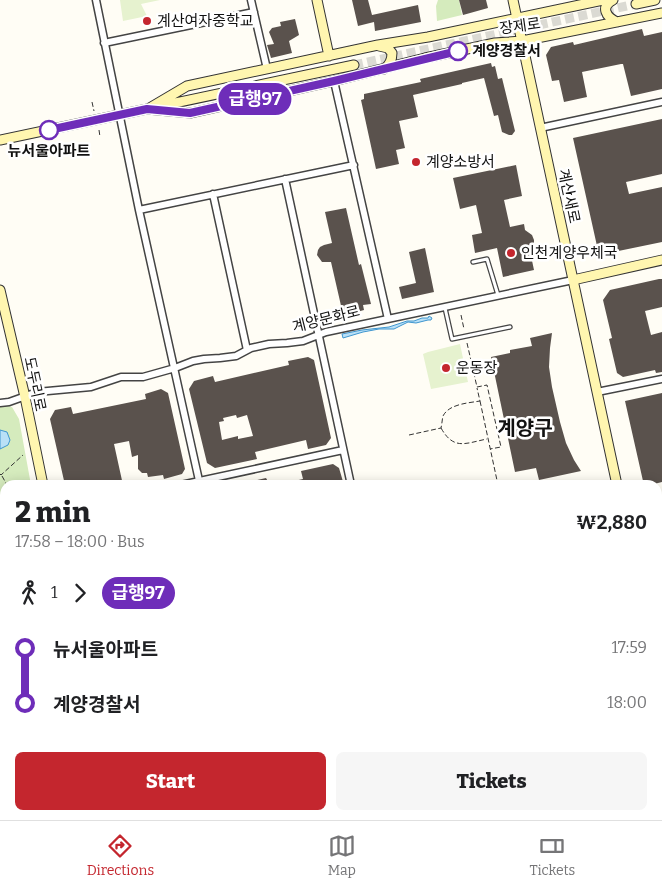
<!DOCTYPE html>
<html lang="en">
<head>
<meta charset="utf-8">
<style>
	:root { --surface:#fff; --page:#f6f6f6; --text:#202124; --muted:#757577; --line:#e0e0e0; --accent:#c4262e }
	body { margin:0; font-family:Bitter,"Noto Sans KR",serif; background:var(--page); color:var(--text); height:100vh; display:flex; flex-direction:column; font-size:19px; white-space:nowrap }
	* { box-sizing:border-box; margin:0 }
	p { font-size:16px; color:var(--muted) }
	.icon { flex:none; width:28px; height:28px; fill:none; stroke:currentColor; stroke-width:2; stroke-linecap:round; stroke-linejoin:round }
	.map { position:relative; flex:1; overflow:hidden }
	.sheet { position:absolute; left:0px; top:480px; width:662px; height:340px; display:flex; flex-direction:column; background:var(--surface); border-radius:15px 15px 0 0; box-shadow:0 2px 12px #0003 }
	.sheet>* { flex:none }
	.badge { padding:0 10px; border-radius:16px; font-size:18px; line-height:32px }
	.map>.badge { position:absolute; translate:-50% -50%; box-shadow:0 0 0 2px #fff }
	.legs { display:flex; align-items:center; gap:8px; height:55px; padding:0 15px; font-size:16px }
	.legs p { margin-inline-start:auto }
	.summary { display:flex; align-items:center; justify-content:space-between; height:85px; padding:0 15px }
	h1 { font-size:28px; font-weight:800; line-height:38px }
	.button { display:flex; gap:10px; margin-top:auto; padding:10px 15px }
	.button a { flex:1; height:58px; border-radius:8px; background:var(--accent); color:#fff; font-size:20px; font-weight:800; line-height:58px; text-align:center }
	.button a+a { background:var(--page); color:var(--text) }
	ul { padding:0 15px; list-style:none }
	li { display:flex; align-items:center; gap:18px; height:55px; font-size:19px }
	li i { display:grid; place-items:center; width:8px; height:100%; margin:0 6px; background:currentColor }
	li i::after { content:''; width:12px; height:12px; margin:-6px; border:4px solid; border-radius:50%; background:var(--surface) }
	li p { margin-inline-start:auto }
	li:first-child i { background:linear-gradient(#0000 50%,currentColor 0) }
	li:last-child i { background:linear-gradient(currentColor 50%,#0000 0) }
	.dock { display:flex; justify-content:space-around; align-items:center; height:70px; border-top:1px solid var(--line); background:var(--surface); font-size:14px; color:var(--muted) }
	.dock a { display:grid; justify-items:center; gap:2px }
	.dock .current { color:var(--accent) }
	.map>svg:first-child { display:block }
	.green { fill:#d5ebbd }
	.pitch { fill:#e6f2cf }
	.water { fill:#b9e0f7; stroke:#3f96cf }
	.building { fill:#5a524d; fill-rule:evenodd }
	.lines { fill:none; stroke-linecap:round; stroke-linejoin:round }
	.secondary-tunnel { stroke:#dbdad3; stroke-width:9; stroke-dasharray:9 4.5; stroke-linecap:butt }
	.lane-casing { stroke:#444; stroke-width:5.5 }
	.street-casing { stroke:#444; stroke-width:9 }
	.secondary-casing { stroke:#333; stroke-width:11 }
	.path { stroke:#333; stroke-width:1; stroke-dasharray:5 2.5; stroke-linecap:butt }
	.lane { stroke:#fff; stroke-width:3 }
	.street { stroke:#fff; stroke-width:6 }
	.secondary { stroke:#fff6b0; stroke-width:9 }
	.line-1-casing { stroke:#fff; stroke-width:11 }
	.line-1 { stroke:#6e2db9; stroke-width:8 }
	.poi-dot { fill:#c4262e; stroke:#fff; stroke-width:2 }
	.stop-1-dot { fill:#fff; stroke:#6e2db9; stroke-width:2.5 }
	.labels { text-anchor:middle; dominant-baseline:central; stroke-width:5; stroke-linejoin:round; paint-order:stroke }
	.poi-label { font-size:15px; fill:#111; stroke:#fff; text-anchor:start }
	.street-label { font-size:15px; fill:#111; stroke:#fff }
	.stop-label { font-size:15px; font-weight:bold; fill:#111; stroke:#fff; text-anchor:start }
	.district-label { font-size:20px; font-weight:bold; fill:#111; stroke:#fff }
</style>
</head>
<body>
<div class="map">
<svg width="662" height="820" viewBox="0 0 662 820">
	<rect width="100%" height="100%" fill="#fffdf5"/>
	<path class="green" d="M438 0H459L462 15 437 21 436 6Z
		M3 405 12 407 19 419 31 485H5V624L0 625V406Z"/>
	<path class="pitch" d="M120 0H160L141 4 147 16 123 21Z
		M460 344 468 382 431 389 423 354 428 352Z"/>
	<path class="water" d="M429 316 432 318 431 320H428L416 323 408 322 394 329H379L363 332 343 338 342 334 362 330 389 327 407 321H414L422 318H428Z
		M0 430 7 432 10 440 8 445 0 449Z"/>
	<path class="building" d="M352 0H368L372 15 418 5 421 22 375 31 374 22 358 26Z
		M459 0H486L488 8 463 15Z
		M295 19 299 35 289 41 292 53 271 58 267 45 274 44 269 32 272 28 281 26 280 22Z
		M642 29 644 36 662 32V89L631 96 623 64H621L582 72 587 97 564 102 559 80 552 81 546 55 551 47 573 42 574 45Z
		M491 63 492 67 495 66 498 79 502 78 515 131 512 135H509L502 132 498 115 494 116 484 78 462 83V84L413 95 418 117 399 121 405 148 396 150 399 164 376 169 361 100 364 99V94L421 82 420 79Z
		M662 119V174L626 182 629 194 662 187V242L599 255 573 138Z
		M516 165 522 196 504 200 510 227 524 224 525 230 532 235 534 240V245L532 249 530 251 534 270 503 277 497 248 475 253 472 235 482 233 476 205 460 209 453 178Z
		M346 208 359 265 361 264 371 304 363 305 364 310 350 314 349 309 342 310 331 262H322L317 255 318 250 320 247 324 245 332 243 325 212Z
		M425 248 434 292 402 299 399 287 416 283 409 252Z
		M659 279H662V307L645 311 651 335 662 332V372L656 373 655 370 623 377 617 373 609 339 612 338 603 300 610 290Z
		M552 333 550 348 549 367 552 387 560 422 566 443 574 460 581 471 539 480 536 468 515 472 491 357 510 353V350L532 346 530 338Z
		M308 357 314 360 331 438 326 445 308 449 306 440 255 452 257 459 215 468 207 463 189 389 194 381 213 376 215 382 289 365 288 361ZM236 415 237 418 247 415 253 436 238 439V436L222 440 219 422 224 421 223 418Z
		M161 389 168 393 185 469 182 474 164 479 163 475 148 477 147 473H142L138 469V455L132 457 129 441 114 444 123 485H65L50 419 55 410 71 407 73 414 146 399 145 394Z
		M662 393V482L650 485 643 481 625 401Z
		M333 464 339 468 344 485H320V482L309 485H291L290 482 303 479 301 471Z
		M266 478 270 485H248V482Z"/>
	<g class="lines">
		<path class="secondary-tunnel" d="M354 65 636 4"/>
		<defs>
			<path id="lane" d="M473 262 487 259 498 295
				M445 308 452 339 510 327"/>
			<path id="street" d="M96 0 139 210 200 485
				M251 0 267 69
				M104 43 254 12
				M334 81 388 319
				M540 128 662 102
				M285 179 351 485
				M213 194 247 350
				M139 210 354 165
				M597 392 662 379
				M0 403 9 402 37 392 91 387 121 377H143L175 368 193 361 204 359 220 358 236 356 251 348 269 344 287 343 303 341 326 332 573 280
				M181 485 343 450
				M457 815 458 820"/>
			<path id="secondary" d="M317 0 329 56
				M513 0 617 485
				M613 0C600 7 606 17 617 22
				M636 4 655 0
				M379 46 388 48 392 53C392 60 390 65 384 69
				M147 109 191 113 334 81 425 58 495 43 522 41 662 13
				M148 109 187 86 378 45 428 37 603 0
				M0 140 354 65
				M573 280 662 260
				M0 290 25 397 43 485
				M658 506 662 505
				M0 648 5 647
				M658 671 662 684
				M113 815 114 820
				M633 820 657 815"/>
		</defs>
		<use href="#lane" class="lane-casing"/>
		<use href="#street" class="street-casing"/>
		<use href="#secondary" class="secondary-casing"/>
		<path class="path" d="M92 102 94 111
			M99 130 100 137
			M461 315 464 329
			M467 343 477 387 487 385 501 447 490 449
			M480 401 498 485
			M441 428C454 451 466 443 487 439
			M409 435 441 428C442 424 442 420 443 416 449 404 468 403 480 401L477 388
			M0 474 1 475 23 455
			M2 476 7 485
			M0 533 5 527
			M0 564 5 569
			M0 573 4 568"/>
		<use href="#lane" class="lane"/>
		<use href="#street" class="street"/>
		<use href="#secondary" class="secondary"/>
	</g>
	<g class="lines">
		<defs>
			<path id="line-1" d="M49 130 147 109 190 113 334 81 458 51"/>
		</defs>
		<use href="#line-1" class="line-1-casing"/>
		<use href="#line-1" class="line-1"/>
	</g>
	<g class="poi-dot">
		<circle cx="147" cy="21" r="5"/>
		<circle cx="416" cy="162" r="5"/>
		<circle cx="511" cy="253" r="5"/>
		<circle cx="446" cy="368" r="5"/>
	</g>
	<g class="stop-1-dot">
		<circle cx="458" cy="51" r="9"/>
		<circle cx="49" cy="130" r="9"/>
	</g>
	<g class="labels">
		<g class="poi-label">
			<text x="157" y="21">계산여자중학교</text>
			<text x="426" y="162">계양소방서</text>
			<text x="521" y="253">인천계양우체국</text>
			<text x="456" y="368">운동장</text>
		</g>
		<g class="street-label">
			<text transform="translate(520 26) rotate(-8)">장제로</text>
			<text transform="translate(569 196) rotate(78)">계산새로</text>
			<text transform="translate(326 319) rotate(-14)">계양문화로</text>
			<text transform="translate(35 384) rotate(78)">도두리로</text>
		</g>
		<g class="stop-label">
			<text x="472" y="51">계양경찰서</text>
			<text x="49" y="151" text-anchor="middle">뉴서울아파트</text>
		</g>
		<g class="district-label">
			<text x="525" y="428">계양구</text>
		</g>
	</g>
</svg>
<b class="badge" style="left:255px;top:99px;background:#6e2db9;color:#fff">급행97</b>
<section class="sheet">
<div class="summary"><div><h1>2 min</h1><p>17:58 – 18:00 · Bus</p></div><b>₩2,880</b></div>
<div class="legs"><svg class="icon" aria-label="walk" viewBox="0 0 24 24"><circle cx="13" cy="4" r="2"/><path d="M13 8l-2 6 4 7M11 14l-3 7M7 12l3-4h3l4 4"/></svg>1<svg class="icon" aria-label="forward" viewBox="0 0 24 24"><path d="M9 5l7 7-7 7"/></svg><b class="badge" style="background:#6e2db9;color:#fff">급행97</b></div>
<ul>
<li><i style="color:#6e2db9"></i><b>뉴서울아파트</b><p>17:59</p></li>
<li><i style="color:#6e2db9"></i><b>계양경찰서</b><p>18:00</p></li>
</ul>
<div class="button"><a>Start</a><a>Tickets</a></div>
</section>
</div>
<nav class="dock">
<a class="current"><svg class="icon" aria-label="directions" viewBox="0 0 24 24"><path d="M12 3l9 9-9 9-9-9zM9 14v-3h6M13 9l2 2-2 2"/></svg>Directions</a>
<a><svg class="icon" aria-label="map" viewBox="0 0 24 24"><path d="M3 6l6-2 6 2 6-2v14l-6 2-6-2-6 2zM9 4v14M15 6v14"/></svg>Map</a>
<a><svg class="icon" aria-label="tickets" viewBox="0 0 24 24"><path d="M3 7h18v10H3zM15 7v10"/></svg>Tickets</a>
</nav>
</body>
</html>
